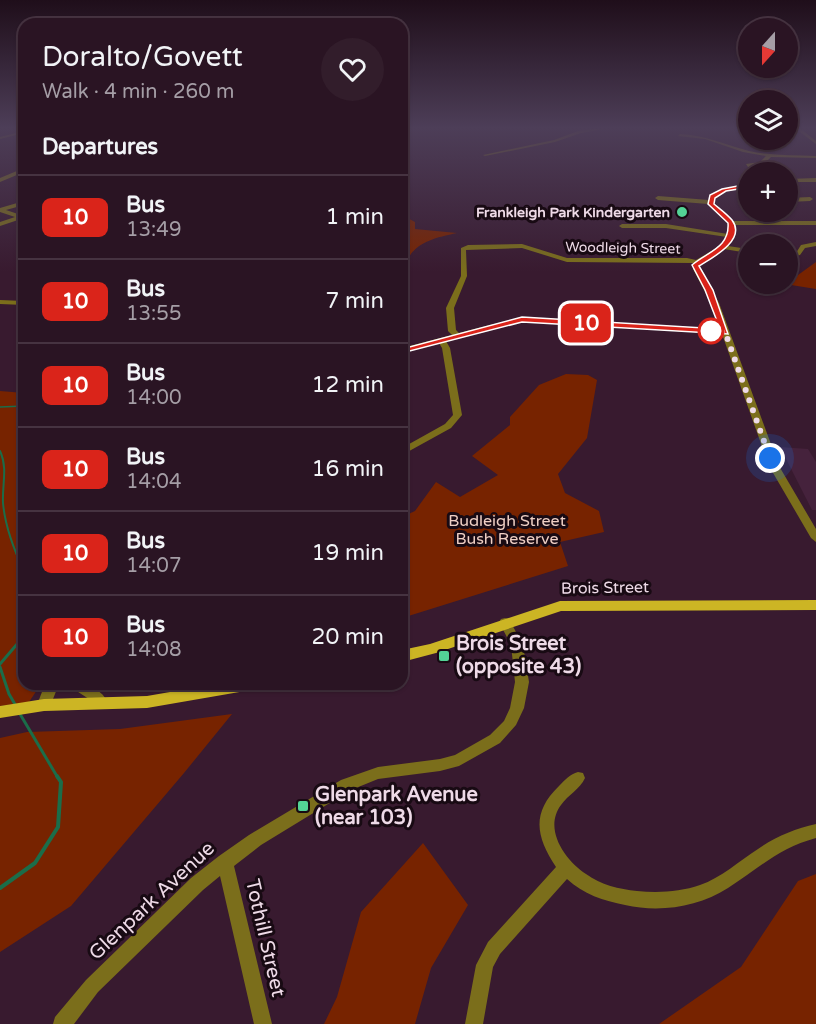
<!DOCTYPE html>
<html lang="en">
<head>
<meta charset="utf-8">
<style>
	:root { --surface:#2a1423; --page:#321d2b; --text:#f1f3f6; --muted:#a59ea6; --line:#463341 }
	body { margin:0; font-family:"Varela Round",sans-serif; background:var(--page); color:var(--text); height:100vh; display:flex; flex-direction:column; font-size:22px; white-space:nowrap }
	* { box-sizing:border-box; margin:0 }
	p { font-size:20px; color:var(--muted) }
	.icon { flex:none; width:33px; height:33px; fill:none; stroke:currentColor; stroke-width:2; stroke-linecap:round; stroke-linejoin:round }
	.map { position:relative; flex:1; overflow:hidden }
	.panel { position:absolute; left:18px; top:18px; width:390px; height:672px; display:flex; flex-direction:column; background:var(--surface); border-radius:18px; box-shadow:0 2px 4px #0004,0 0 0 2px var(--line) }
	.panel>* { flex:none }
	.badge { padding:0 12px; border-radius:9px; font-size:21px; line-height:39px }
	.needle { width:39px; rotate:201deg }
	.controls { position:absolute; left:738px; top:18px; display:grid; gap:12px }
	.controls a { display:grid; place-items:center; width:60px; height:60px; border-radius:50%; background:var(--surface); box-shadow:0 2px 4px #0004,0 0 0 2px var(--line); font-size:30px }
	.you { position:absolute; width:30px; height:30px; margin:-15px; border:4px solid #fff; border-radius:50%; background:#1a73e8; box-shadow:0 0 0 9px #1a73e833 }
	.map>.badge { position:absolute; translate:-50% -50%; box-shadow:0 0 0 3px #fff }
	h2 { padding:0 24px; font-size:22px; line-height:54px }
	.round { display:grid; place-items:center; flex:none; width:63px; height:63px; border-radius:32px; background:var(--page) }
	.head { display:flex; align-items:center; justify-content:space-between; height:102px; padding:0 24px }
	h1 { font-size:28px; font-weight:600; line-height:45px }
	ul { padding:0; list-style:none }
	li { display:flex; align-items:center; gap:18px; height:84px; padding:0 24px; border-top:2px solid var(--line) }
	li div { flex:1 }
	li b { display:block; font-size:22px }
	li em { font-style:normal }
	li .badge { min-width:66px; font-weight:700; text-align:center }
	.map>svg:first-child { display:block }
	.built { fill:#45223c }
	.green { fill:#772300 }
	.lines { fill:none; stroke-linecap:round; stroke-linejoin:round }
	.stream-far3 { stroke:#1b6d49; stroke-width:1.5 }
	.stream-far2 { stroke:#1b6d49; stroke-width:2 }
	.stream-far1 { stroke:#1b6d49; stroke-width:3 }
	.stream { stroke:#1b6d49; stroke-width:4 }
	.minor { fill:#7b6e1b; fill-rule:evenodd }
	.major { fill:#ccb524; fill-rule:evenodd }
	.line { fill:#da241a; stroke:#fff; stroke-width:1.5 }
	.walk { stroke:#eedae7; stroke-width:6; stroke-dasharray:0 10.8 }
	.poi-dot { fill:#53d396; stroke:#180a13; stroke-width:2 }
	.stop-dot { fill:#fff; stroke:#da241a; stroke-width:3 }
	.labels { text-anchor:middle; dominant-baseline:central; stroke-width:6; stroke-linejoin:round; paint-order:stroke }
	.far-poi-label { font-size:14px; font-weight:bold; fill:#eedae7; stroke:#180a13; text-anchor:end }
	.far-street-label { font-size:14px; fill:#eedae7; stroke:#180a13 }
	.park-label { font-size:16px; fill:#f0d0c5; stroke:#180a13 }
	.street-label { font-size:16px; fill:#eedae7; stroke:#180a13 }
	.near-poi-label { font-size:20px; font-weight:bold; fill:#eedae7; stroke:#180a13; text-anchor:start }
	.near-street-label { font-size:20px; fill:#eedae7; stroke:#180a13 }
</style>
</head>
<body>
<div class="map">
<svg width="816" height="1024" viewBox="0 0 816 1024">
	<rect width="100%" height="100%" fill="#381a2f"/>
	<path class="built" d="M780 447 808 449 816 462V510H812Z"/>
	<path class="green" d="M402 215 415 222V229L457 233C429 239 408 244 402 276Z
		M816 262V289L791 285 798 275Z
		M566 374 588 375 597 380 587 438 558 474 565 493 599 511 604 532 560 542 568 566 402 618V517L415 511 436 482 460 497 498 475 472 456 510 425V417L539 385Z
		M0 391 24 393V684H41L29 702 0 706Z
		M232 714 184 773 71 906 0 952V738L27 732 120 729Z
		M423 843 468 905 431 968 415 1024H324L337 997 361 912Z
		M816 874V1024H659L741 967 798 881Z"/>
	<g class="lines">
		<path class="stream-far3" d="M0 407 24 406"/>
		<path class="stream-far2" d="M0 451C8 468 2 485 3 503 5 526 14 550 24 571"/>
		<path class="stream-far1" d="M0 664 24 636
			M0 667 9 694 16 706
			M20 714 58 778"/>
		<path class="stream" d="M0 888 35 863 58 827 61 782 57 776"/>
		<path class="minor" d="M592 129H604L581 133 555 142 485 156 483 155 554 140 578 131Z
			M796 129H801L816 141V144Z
			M24 131V133L0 139V137Z
			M680 134C705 135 726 145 749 151 771 156 794 155 816 156V158L771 157 764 164 748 167 746 164 760 162 766 156 743 152 705 139 678 136Z
			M24 168V172L0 182V178Z
			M816 178V182H788V179Z
			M748 184V188L727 191 715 198 714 204 733 221H816V225H734L733 238 728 246 748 249V253L724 249 700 263 699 269 719 303 779 466 816 529V542L811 538 769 466 722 334 522 321 446 341 450 348 462 415 451 428 402 455V448L445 424 453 415 442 348 439 343 402 352V348L452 335 448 331 446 308 461 276V248L468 245 522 244 567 258H687L696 260 720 246 727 237 666 228H622L619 226 622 224H666L728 234V223L708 204 658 200 655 198 658 196 709 200 710 196 723 189ZM522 248 567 262 693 263V269L711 303 721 329 522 317 459 333 456 330 454 308 467 276 466 250Z
			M788 198 810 197 813 199 810 201 788 202Z
			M24 201V205L6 210 24 216V220L21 219 0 226V222L15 217 0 212V208Z
			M816 242V246L805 248 800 255 788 258V254L796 253 801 245Z
			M0 300 24 301V305L0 304Z
			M505 618 509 619 523 645 529 682 524 708 516 725 500 743 459 766 440 771 378 779 351 790 261 845 234 866 272 1024H254L220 876 203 890 98 992 74 1024H53L55 1017 86 980 191 878 219 856 249 835 341 780 378 767 440 759 455 755 490 735 504 721 510 708 515 682 511 645 499 622 501 619Z
			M45 684H59L49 709 44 710 39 709 37 705Z
			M70 684C85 684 97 686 106 699L103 707 98 708 93 707 92 701 72 688Z
			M578 772 583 773 585 778C580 789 568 795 561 805 543 829 565 860 586 874 601 885 619 889 637 891 658 893 680 892 700 885 721 878 739 861 758 849 776 836 795 829 816 824V838C779 848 759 868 728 888 698 907 660 913 625 905 604 901 583 894 567 879L500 954 493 967 483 1024H465L476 965 488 942 556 867C536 837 531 813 559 786 565 780 570 774 578 772Z"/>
		<path class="major" d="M816 600V610L561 611 436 653 402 662V650L430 644 560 601Z
			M216 684H259L256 688 251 690 147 708 44 711 0 718V706L44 699 147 696Z"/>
	</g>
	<linearGradient id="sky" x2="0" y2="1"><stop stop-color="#1f0e1a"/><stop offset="0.47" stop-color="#4d3e58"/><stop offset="1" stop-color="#4d3e58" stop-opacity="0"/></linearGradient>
	<rect width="816" height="272" fill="url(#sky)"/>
	<path class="line" d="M748 184 751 187 726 191 715 198 714 204C720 209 727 214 732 220 747 240 712 258 699 266L713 290 728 334 522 322 402 353 398 350 522 317 720 329 705 290 692 265C707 252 730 248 728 223L708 204 710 195 722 189Z"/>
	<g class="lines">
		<path class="walk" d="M711 331 725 332 770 458"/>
	</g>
	<g class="poi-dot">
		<circle cx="682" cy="212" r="6"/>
		<rect x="438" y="650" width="12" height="12" rx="3"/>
		<rect x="297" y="800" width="12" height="12" rx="3"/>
	</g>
	<circle class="stop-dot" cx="711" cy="331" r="12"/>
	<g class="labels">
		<g class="far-poi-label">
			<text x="670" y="212">Frankleigh Park Kindergarten</text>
		</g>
		<g class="far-street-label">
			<text transform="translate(623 248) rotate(1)">Woodleigh Street</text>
		</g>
		<g class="park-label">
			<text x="507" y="521">Budleigh Street<tspan x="507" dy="18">Bush Reserve</tspan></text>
		</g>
		<g class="street-label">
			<text transform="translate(605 588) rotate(-1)">Brois Street</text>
		</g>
		<g class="near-poi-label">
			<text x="456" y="644">Brois Street<tspan x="456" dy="23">(opposite 43)</tspan></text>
			<text x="315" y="795">Glenpark Avenue<tspan x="315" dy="23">(near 103)</tspan></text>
		</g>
		<g class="near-street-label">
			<text transform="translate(152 901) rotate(-43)">Glenpark Avenue</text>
			<text transform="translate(265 938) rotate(77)">Tothill Street</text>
		</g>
	</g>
</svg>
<div class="controls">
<a><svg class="needle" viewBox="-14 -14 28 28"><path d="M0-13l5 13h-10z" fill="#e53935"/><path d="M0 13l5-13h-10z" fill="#a59ea6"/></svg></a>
<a><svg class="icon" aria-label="layers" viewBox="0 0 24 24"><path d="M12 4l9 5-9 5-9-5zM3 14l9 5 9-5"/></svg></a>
<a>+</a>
<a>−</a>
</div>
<div class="you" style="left:770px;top:458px"></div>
<b class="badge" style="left:586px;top:323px;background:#da241a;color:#fff">10</b>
<section class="panel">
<div class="head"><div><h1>Doralto/Govett</h1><p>Walk · 4 min · 260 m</p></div><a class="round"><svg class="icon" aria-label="heart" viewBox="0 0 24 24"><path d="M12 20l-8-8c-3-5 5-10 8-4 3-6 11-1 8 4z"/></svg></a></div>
<h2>Departures</h2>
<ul>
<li><span class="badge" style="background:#da241a;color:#fff">10</span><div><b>Bus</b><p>13:49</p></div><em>1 min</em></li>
<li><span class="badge" style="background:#da241a;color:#fff">10</span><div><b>Bus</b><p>13:55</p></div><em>7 min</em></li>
<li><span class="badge" style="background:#da241a;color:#fff">10</span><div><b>Bus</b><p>14:00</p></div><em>12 min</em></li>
<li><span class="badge" style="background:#da241a;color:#fff">10</span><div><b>Bus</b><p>14:04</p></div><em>16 min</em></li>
<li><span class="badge" style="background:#da241a;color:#fff">10</span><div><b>Bus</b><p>14:07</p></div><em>19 min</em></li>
<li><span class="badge" style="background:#da241a;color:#fff">10</span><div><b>Bus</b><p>14:08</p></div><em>20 min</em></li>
</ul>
</section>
</div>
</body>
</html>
